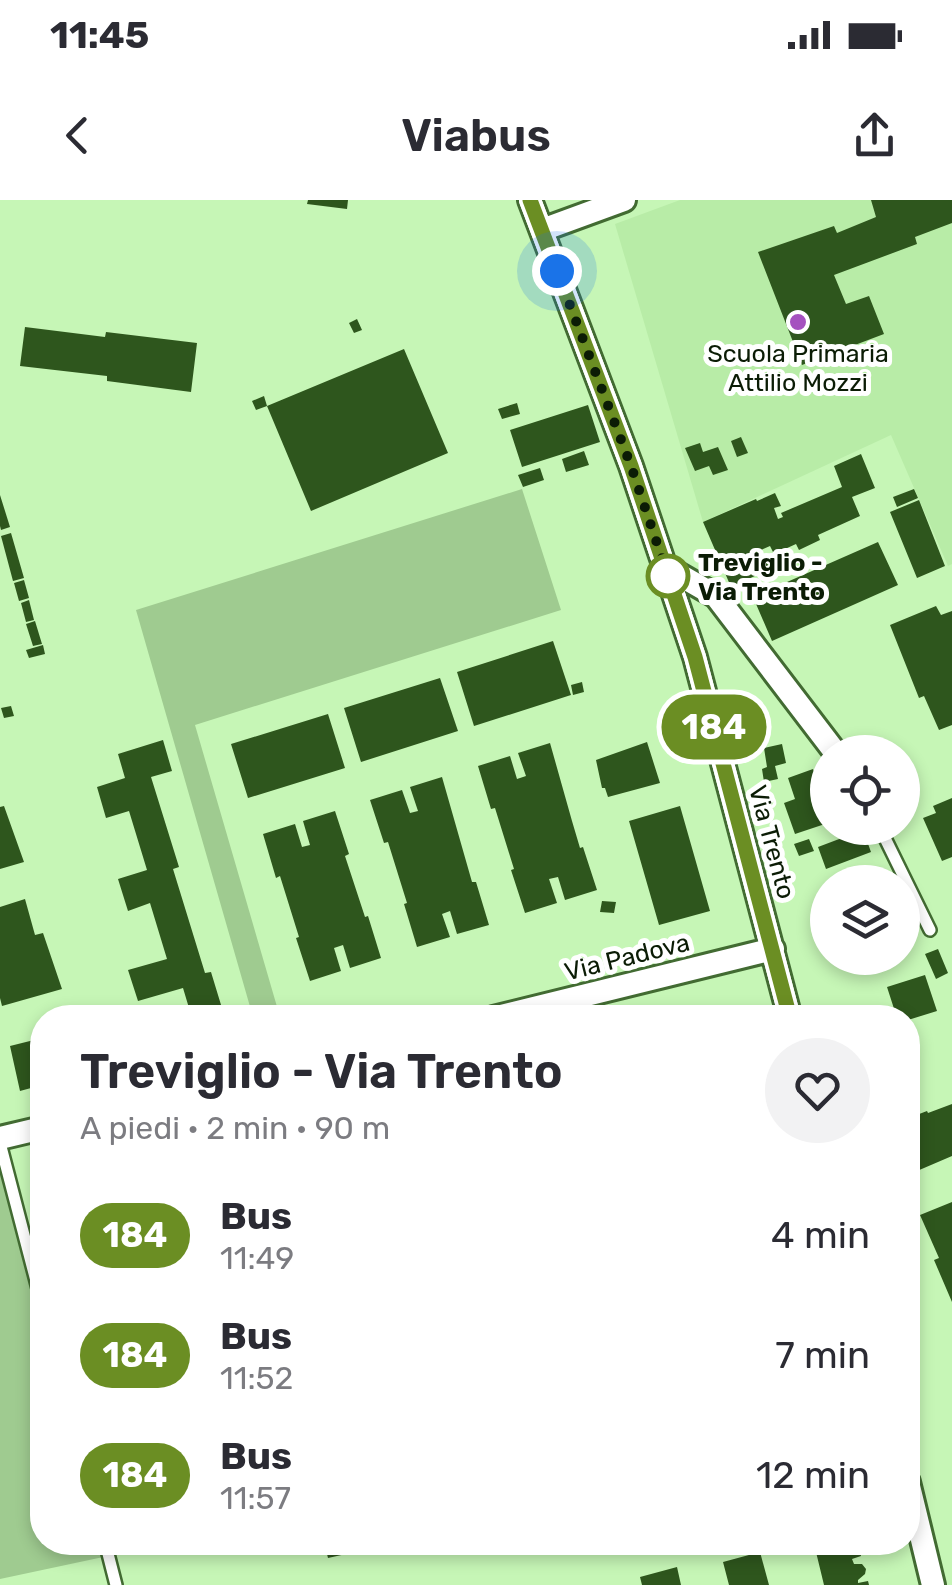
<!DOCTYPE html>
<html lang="it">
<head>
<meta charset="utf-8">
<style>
	:root { --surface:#fff; --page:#f2f2f3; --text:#2b2b33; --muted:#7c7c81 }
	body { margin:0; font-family:Rubik,sans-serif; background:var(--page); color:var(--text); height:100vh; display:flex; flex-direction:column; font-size:38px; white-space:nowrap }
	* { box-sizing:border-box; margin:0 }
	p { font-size:32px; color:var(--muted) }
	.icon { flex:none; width:55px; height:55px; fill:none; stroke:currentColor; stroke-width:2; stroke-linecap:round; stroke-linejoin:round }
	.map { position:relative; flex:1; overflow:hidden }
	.side { position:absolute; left:30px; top:805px; width:890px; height:550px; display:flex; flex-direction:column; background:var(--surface); border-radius:40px; box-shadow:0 5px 15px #0003 }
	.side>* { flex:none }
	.badge { padding:0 20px; border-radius:32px; font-size:35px; line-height:65px }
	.buttons { position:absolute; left:810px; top:535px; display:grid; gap:20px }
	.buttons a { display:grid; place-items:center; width:110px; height:110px; border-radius:50%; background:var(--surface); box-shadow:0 5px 15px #0003; font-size:50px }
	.you { position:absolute; width:50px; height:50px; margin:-25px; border:8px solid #fff; border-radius:50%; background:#1a73e8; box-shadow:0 0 0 15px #1a73e833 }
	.map>.badge { position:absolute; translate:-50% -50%; box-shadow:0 0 0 5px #fff }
	.round { display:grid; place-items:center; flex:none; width:105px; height:105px; border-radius:52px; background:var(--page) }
	.headline { display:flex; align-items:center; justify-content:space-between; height:170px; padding:0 50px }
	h1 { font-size:48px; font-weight:600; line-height:75px }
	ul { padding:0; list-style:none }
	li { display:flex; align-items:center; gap:30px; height:120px; padding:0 50px }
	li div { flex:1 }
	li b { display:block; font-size:38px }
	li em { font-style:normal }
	li .badge { min-width:110px; font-weight:700; text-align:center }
	.status { display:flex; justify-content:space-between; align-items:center; height:70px; padding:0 50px; background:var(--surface); direction:ltr }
	.status svg { height:28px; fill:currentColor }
	header { display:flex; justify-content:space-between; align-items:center; height:130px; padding:0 50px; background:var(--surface); font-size:45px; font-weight:600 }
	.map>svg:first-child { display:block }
	.built { fill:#b8eca7 }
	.green { fill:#9fcb90 }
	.building { fill:#2e561d }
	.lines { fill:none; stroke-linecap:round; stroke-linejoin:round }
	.service-casing { stroke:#426b32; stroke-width:16 }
	.minor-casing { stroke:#426b32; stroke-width:28 }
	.service { stroke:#fff; stroke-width:11 }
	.minor { stroke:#fff; stroke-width:22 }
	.line-casing { stroke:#fff; stroke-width:22 }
	.line { stroke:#6b8e23; stroke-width:15 }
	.walk { stroke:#0b1c05; stroke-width:10; stroke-dasharray:0 18 }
	.poi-dot { fill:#a551bf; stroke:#fff; stroke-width:4 }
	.stop-dot { fill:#fff; stroke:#6b8e23; stroke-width:5 }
	.labels { text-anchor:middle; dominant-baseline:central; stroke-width:10; stroke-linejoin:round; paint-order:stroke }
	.poi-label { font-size:25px; fill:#0b1c05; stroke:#fff }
	.stop-label { font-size:25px; font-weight:bold; fill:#0b1c05; stroke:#fff; text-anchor:start }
	.street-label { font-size:25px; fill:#0b1c05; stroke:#fff }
</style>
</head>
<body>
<div class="status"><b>11:45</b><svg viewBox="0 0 49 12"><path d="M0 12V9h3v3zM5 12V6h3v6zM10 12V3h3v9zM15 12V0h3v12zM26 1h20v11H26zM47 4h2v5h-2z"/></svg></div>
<header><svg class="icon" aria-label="back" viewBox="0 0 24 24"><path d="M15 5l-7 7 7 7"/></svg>Viabus<svg class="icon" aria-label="share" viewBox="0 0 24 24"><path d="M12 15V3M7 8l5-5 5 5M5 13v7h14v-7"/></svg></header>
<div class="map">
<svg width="952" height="1385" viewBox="0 0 952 1385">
	<rect width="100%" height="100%" fill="#c6f6b6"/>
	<path class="built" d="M680 0H952V364L948 366 891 235 703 322 615 24Z"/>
	<path class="green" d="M522 289 561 410 195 525 280 817H253L136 410Z
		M0 943 42 1104V1342L105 1343 108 1356 0 1379Z"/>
	<path class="building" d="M308 0H348L347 9 307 4Z
		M871 0H952V23L915 37 917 44 834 75 846 104 869 96 884 134 802 165 758 52 834 26 837 33 876 17Z
		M357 119 362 130 354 133 349 123Z
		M25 127 105 137 106 132 197 143 191 192 107 181V176L20 166Z
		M404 149 448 253 311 311 267 206Z
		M264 196 267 206 256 210 252 201Z
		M517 203 520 214 502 219 498 209Z
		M588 205 600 242 522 267 510 230Z
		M741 237 748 253 737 257 731 241Z
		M700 243 703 252 718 247 728 270 713 275 709 266 695 271 685 248Z
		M584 251 589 265 566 272 562 259Z
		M861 254 875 288 852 297 860 316 818 335 820 340 799 350 796 344 774 354 770 346 761 350 770 369 731 387 703 322 756 299 757 301 775 293 781 306 774 308 778 319 783 317 781 313 842 287 834 266Z
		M540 268 544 280 523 287 518 275Z
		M914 289 918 298 897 307 893 297Z
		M0 295 10 327 1 330 0 326Z
		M919 300 945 366 917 378 890 312Z
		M11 333 24 378 13 381 1 336Z
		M878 342 898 385 772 441 753 397Z
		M24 380 29 398 19 401 14 383Z
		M29 400 34 420 26 422 21 403Z
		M936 406 941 415 952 411V525L939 530 924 496 919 498 890 425Z
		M35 421 42 444 33 446 26 424Z
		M553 441 571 495 474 526 457 472Z
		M43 445 45 454 29 458 26 450Z
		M440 478 458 531 361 562 344 508Z
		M582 482 584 492 573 495 571 485Z
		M11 506 14 516 4 518 1 508Z
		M328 514 345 568 248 598 231 544Z
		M163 540 172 571 151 577 179 667 173 669 205 773 211 772 225 818H192L183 788 138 801 128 770 167 759 150 703 128 711 118 679 147 670 129 611 106 618 97 587 125 578 118 554Z
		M647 542 660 583 608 597 605 588H602L596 560Z
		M550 543 572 621 580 648 583 647 597 690 565 700 558 677 549 679 557 703 525 713 511 670 514 669 495 608 491 609 478 566 510 556 517 579 526 576 518 553Z
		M782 544 786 563 775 566 778 579 764 582 762 569 767 567 764 548Z
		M813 569 821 592 828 589V623L795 634 784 603 795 599 788 578Z
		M442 577 472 682H476L489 725 457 734 450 711 442 714 450 737 417 747 404 704 407 703 388 642 384 643 370 600 402 590 410 613 418 611 410 587Z
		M952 598V657L942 661 923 618 936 613 933 606Z
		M4 606 24 662 0 669V607Z
		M680 606 710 711 659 725 629 621Z
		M335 611 349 654 345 656 365 717 368 716 381 758 350 768 343 745 334 748 341 771 310 781 296 738 299 737 280 676 276 678 263 634 295 624 302 647 310 645 303 621Z
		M863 630 871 652 826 669 818 647Z
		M809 639 814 651 799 656 794 644Z
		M25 699 35 735 43 733 62 789 2 806 0 798V707Z
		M602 701 616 702 614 713 600 712Z
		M938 749 948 773 936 779 925 754Z
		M925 775 937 811 908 820V818H897L887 787Z
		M42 838V885L20 891 10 846Z
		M952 904V956L917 971 908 950V914L912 912 914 916 927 911 928 913Z
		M952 1002V1102L934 1060 939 1058 920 1015Z
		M324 1342H362L364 1350 328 1358Z
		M795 1342H824V1344L796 1352Z
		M851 1342H859L861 1356 852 1359 854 1364H862L866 1369 865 1374 858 1380V1383L868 1381 869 1385H824L816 1352Z
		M760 1352 769 1385H729L723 1362Z
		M677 1367 681 1385H642L640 1377Z"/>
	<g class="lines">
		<defs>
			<path id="service" d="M880 628 930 730
				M0 943 42 1104
				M105 1342 116 1385"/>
			<path id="minor" d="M530 0 631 266 695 457 790 818
				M542 30 624 0
				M664 366 716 396 835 552
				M493 818 773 749
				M0 938 42 928
				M908 1282 933 1385"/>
		</defs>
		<use href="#service" class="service-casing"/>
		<use href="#minor" class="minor-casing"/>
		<use href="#service" class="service"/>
		<use href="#minor" class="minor"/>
	</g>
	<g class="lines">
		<defs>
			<path id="line" d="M530 0 631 266 695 457 790 818"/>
		</defs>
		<use href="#line" class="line-casing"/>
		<use href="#line" class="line"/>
		<path class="walk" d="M557 71 631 266 670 382 668 376"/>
	</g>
	<circle class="poi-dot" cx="798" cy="122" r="10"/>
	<circle class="stop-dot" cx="668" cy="376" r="20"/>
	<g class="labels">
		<g class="poi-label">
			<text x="798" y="153">Scuola Primaria<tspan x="798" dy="29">Attilio Mozzi</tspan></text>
		</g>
		<g class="stop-label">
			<text x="698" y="362">Treviglio -<tspan x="698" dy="29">Via Trento</tspan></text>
		</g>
		<g class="street-label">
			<text transform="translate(772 642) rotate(75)">Via Trento</text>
			<text transform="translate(627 757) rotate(-14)">Via Padova</text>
		</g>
	</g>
</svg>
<div class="buttons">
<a><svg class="icon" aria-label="locate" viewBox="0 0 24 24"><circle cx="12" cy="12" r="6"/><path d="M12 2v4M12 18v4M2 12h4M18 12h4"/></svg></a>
<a><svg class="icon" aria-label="layers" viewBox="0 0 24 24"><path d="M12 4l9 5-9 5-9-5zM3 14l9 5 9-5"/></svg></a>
</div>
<div class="you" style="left:557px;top:71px"></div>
<b class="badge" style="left:714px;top:527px;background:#6b8e23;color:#fff">184</b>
<section class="side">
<div class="headline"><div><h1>Treviglio - Via Trento</h1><p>A piedi · 2 min · 90 m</p></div><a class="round"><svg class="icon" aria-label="heart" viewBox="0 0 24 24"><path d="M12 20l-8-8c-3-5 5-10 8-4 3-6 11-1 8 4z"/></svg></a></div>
<ul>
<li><span class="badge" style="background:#6b8e23;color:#fff">184</span><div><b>Bus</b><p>11:49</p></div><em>4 min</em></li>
<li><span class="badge" style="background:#6b8e23;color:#fff">184</span><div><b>Bus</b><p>11:52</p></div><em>7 min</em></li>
<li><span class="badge" style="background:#6b8e23;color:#fff">184</span><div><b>Bus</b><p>11:57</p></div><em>12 min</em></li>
</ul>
</section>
</div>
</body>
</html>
